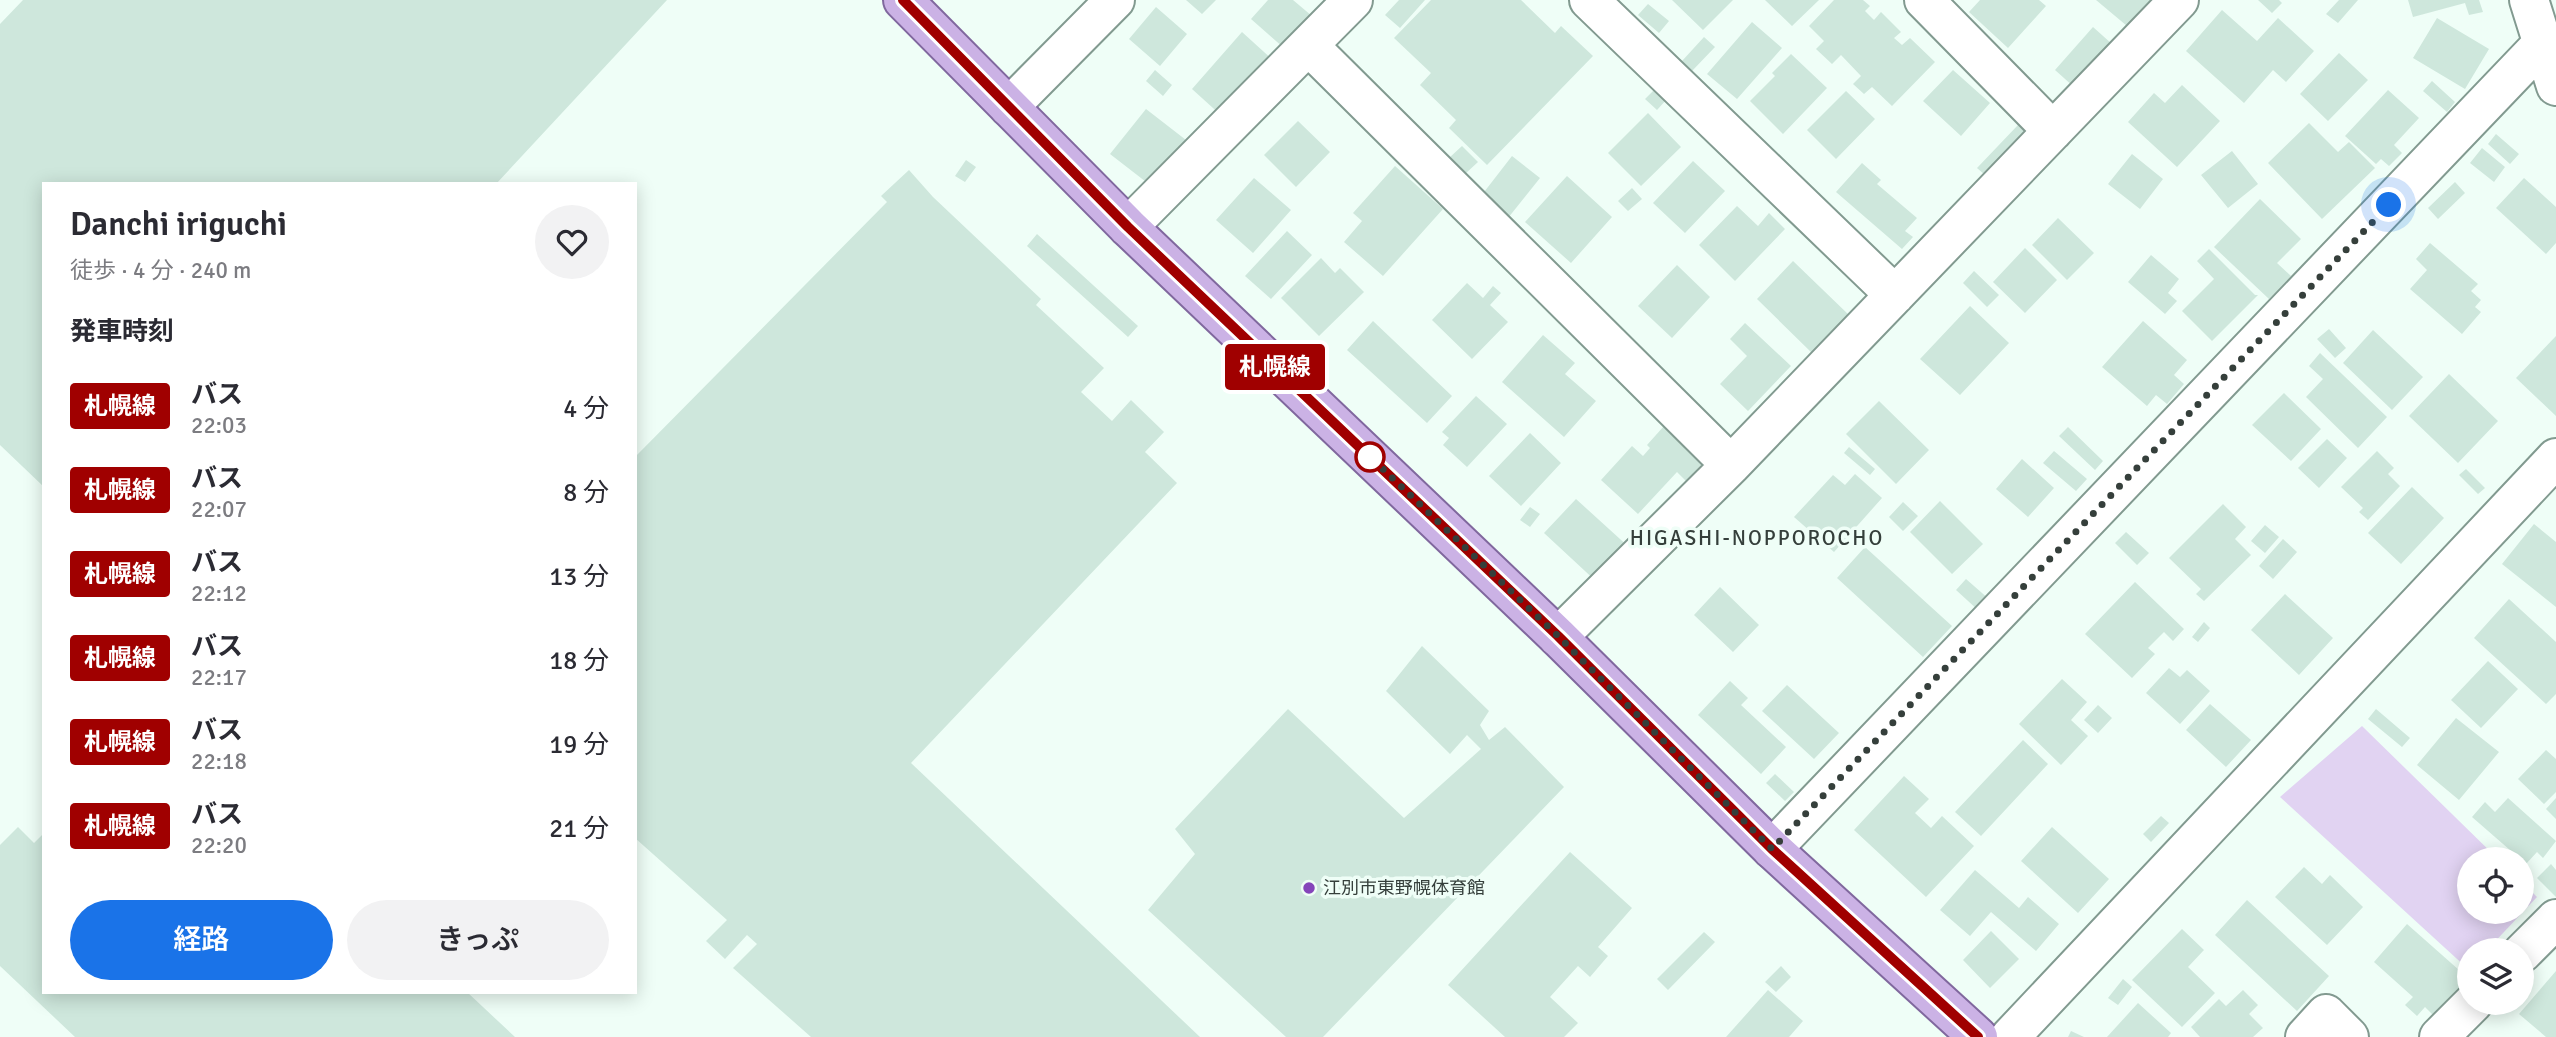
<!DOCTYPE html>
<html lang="ja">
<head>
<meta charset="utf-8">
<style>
	:root { --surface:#fff; --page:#f2f2f3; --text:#2b2b33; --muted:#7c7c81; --accent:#1a73e8 }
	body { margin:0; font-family:Signika,"Noto Sans JP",sans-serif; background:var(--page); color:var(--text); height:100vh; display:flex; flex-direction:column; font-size:26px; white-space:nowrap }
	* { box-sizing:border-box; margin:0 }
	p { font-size:23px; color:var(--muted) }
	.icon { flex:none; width:38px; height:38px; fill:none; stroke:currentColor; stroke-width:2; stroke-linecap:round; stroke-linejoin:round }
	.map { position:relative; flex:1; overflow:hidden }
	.sheet { position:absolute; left:42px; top:182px; width:595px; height:812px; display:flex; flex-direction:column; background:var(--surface); border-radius:0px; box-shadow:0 4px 18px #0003 }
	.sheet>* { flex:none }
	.badge { padding:0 14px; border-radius:5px; font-size:24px; line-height:46px }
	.fabs { position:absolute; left:2457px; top:847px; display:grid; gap:14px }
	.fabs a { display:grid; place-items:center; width:77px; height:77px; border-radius:50%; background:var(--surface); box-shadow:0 4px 18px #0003; font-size:35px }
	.you { position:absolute; width:35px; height:35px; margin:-18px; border:5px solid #fff; border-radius:50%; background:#1a73e8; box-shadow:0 0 0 10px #1a73e833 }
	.map>.badge { position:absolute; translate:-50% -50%; box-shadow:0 0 0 4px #fff }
	h2 { padding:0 28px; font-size:26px; line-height:63px }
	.round { display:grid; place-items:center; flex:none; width:74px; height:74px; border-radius:37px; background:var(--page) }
	.headline { display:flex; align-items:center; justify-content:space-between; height:119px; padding:0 28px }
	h1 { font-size:33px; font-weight:600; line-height:52px }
	.cta { display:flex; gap:14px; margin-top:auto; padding:14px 28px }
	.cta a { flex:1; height:80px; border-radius:42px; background:var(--accent); color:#fff; font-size:28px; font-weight:600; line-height:80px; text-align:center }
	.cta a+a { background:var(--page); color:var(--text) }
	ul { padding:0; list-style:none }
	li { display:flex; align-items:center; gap:21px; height:84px; padding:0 28px }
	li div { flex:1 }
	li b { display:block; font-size:26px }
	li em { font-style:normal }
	li .badge { min-width:77px; font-weight:700; text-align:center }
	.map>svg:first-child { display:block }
	.green { fill:#e1d3f2 }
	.building { fill:#cee7dc }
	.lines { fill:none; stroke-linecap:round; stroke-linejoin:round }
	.minor-casing { stroke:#829a90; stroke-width:42 }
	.major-casing { stroke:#80689e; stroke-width:42 }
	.minor { stroke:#fff; stroke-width:38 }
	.major { stroke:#cbb2e5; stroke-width:38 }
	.line-casing { stroke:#fff; stroke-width:16 }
	.line { stroke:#a00000; stroke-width:10 }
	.walk { stroke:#353f3b; stroke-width:7; stroke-dasharray:0 12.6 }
	.stop-dot { fill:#fff; stroke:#a00000; stroke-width:3.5 }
	.poi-dot { fill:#8545ba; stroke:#effef7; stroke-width:2.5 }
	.labels { text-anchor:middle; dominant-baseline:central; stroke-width:7; stroke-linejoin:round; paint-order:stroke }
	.poi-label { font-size:18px; fill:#353f3b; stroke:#effef7; text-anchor:start }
	.quarter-label { font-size:21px; letter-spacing:2px; fill:#353f3b; stroke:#effef7 }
</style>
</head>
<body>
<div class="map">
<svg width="2556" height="1037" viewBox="0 0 2556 1037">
	<rect width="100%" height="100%" fill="#effef7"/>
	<path class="green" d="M2362 726 2498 859H2469V912H2522V882L2537 897 2487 950H2469L2468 969 2280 797Z"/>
	<path class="building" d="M23 0H667L496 184H44V487L0 445V24Z
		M1186 0H1216L1202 14Z
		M1268 0H1293L1312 16 1284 48 1251 19Z
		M1399 0H1425L1400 28 1385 15Z
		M1431 0H1521L1555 33 1561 26 1593 56 1487 165 1449 128 1456 120 1420 85 1431 73 1394 38Z
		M1672 0H1733L1703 30Z
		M1765 0H1819L1792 26Z
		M1834 0H1863L1870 6 1865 11 1874 20 1881 12 1901 32 1894 38 1902 45 1910 38 1935 62 1892 106 1872 87 1864 94 1853 84 1861 76 1841 55 1832 64 1816 49 1824 41 1809 26Z
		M1980 0H2039L2046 6 2008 48 1969 12Z
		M2096 0H2150L2156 5 2133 31Z
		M2258 0H2279L2282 3 2272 13Z
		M2339 0H2358L2338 23 2326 14Z
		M2408 0H2479L2483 12 2469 15 2465 3 2413 17Z
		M1648 4 1669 21 1659 33 1638 15Z
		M1156 7 1187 34 1160 66 1129 39Z
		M2222 10 2257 41 2278 18 2314 51 2286 82 2273 70 2244 103 2186 51Z
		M2437 18 2489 49 2465 89 2413 58Z
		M1752 22 1782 48 1737 99 1707 74Z
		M2093 27 2112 44 2074 87 2055 70Z
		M1242 32 1275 62 1224 118 1192 89Z
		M1704 37 1715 47 1692 71 1682 61Z
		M2339 53 2368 80 2328 121 2300 94Z
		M1791 54 1827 88 1783 134 1750 101 1775 76 1772 73Z
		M1155 70 1172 85 1163 96 1146 81Z
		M1953 70 1990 103 1961 136 1923 101Z
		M2432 81 2455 102 2447 112 2423 91Z
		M2182 85 2220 121 2177 167 2128 122 2154 93 2165 103Z
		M1656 88 1667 99 1657 110 1645 99Z
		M2388 90 2419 118 2394 145 2402 153 2389 166 2381 159 2376 164 2345 136Z
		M1846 91 1875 119 1836 159 1807 130Z
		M1146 109 1186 140 1150 185 1110 154Z
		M1648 113 1681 147 1641 186 1608 153Z
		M1298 121 1330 152 1296 187 1264 155Z
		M2309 123 2338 152 2349 142 2375 168 2322 219 2268 163Z
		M2018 125 2025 132 1985 175 1977 168Z
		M2496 134 2519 154 2510 164 2488 144Z
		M1462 146 1478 162 1465 174 1449 158Z
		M2482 148 2505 167 2494 182 2470 163Z
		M2232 151 2258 184 2228 208 2201 175Z
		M2132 154 2163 179 2140 209 2108 184Z
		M1512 156 1540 178 1508 218 1481 196Z
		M966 160 976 167 965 182 955 176Z
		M1693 161 1725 191 1685 233 1653 203Z
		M1862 163 1881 180 1877 184 1917 218 1905 231 1913 237 1902 249 1836 192Z
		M1395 166 1443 209 1383 276 1344 242 1362 221 1353 213Z
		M909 170 933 197 1041 299 1036 305 1104 368 1081 392 1112 421 1131 400 1164 432 1145 452 1177 483 911 763 1200 1037H811L733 968 757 944 747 935 725 959 706 941 727 920 635 838V457L887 202 881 196Z
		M1567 176 1612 217 1571 263 1525 222Z
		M1254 178 1291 210 1253 253 1216 220Z
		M2524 178 2556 207V243L2546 254 2496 208Z
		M2455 182 2465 193 2438 219 2428 208Z
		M1632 188 1642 199 1628 211 1618 201Z
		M2260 199 2301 239 2277 263 2291 276 2269 299 2214 247Z
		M1737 206 1758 226 1769 213 1785 229 1735 281 1699 245Z
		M2058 218 2094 253 2067 280 2032 245Z
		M1287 231 1312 255 1271 299 1245 276Z
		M1037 234 1138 326 1128 337 1027 246Z
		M2430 243 2478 284 2471 291 2481 300 2475 307 2481 312 2462 334 2410 289 2427 270 2416 259Z
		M2025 248 2057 280 2025 313 1993 282Z
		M2209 249 2255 295H2258L2212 341 2182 311 2214 279 2197 261Z
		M2151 255 2179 279 2168 293 2177 301 2165 314 2128 282Z
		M1321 258 1335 273 1340 268 1364 292 1319 336 1281 298Z
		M1793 261 1850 316 1813 354 1757 299Z
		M1677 265 1710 297 1672 338 1638 306Z
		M1974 271 1999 295 1987 307 1963 283Z
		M1467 283 1483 298 1493 286 1501 293 1490 305 1508 322 1472 359 1432 320Z
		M1970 306 2009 343 1960 395 1920 359Z
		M1373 321 1452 396 1427 423 1347 350Z
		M2143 321 2187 360 2174 375 2184 384 2167 404 2156 395 2147 406 2102 367Z
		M1745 323 1791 366 1748 411 1720 384 1747 356 1730 339Z
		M2329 329 2346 348 2335 358 2317 339Z
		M2373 330 2423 377 2392 410 2343 363Z
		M1543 335 1575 363 1565 374 1596 401 1564 437 1502 382Z
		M2556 336V416L2516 378Z
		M2320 353 2387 417 2358 448 2306 397 2323 379 2309 366Z
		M2449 374 2498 421 2458 463 2409 416Z
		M2284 393 2321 429 2291 461 2252 425Z
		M1476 396 1507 424 1467 467 1443 445 1449 438 1442 432Z
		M1879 401 1929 450 1896 484 1846 434Z
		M1664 426 1704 462 1686 481 1677 472 1638 514 1601 480 1632 446 1643 456 1650 448 1647 445Z
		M2068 427 2103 461 2095 470 2059 436Z
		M1530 433 1561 463 1521 506 1489 476Z
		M2327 439 2347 458 2319 488 2298 468Z
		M1849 447 1875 469 1870 475 1844 453Z
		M2054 451 2087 479 2076 491 2043 463Z
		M2377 451 2394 468 2388 474 2400 486 2368 520 2359 512 2363 508 2341 487Z
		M2022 459 2054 488 2028 517 1996 489Z
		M2466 469 2485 488 2478 494 2459 475Z
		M1855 474 1882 498 1834 552 1794 517 1833 475 1845 485Z
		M2412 487 2444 518 2401 564 2368 533Z
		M1576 499 1631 549 1599 584 1544 533Z
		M1940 501 1983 544 1952 574 1910 532Z
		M1903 502 1918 516 1903 531 1889 517Z
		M2223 504 2246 527 2235 539 2251 555 2204 601 2196 594 2201 589 2169 558Z
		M1530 507 1540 514 1530 527 1520 520Z
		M2534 524 2556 542V607L2502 564Z
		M2265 525 2279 537 2265 553 2251 541Z
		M2126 532 2149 553 2137 565 2115 543Z
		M2283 539 2297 552 2273 579 2259 566Z
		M1865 547 1952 626 1923 657 1837 578Z
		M1966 579 1990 600 1979 611 1956 590Z
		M2135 582 2184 629 2173 641 2164 632 2148 648 2155 654 2132 678 2085 634Z
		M1720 587 1759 625 1733 652 1694 615Z
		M2285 594 2333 638 2299 675 2251 630Z
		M2509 599 2556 642V694L2546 704 2474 638Z
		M2204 622 2210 628 2198 642 2192 637Z
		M1422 646 1489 711 1480 725 1489 740 1505 727 1564 787 1323 1037H1286L1148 910 1195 854 1175 829 1288 709 1404 818 1481 749 1467 735 1450 754 1386 691Z
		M2488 661 2518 689 2481 728 2451 700Z
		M2169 668 2180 677 2187 670 2210 691 2180 724 2146 693Z
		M2062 679 2087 702 2071 720 2088 736 2061 765 2019 724Z
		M1730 681 1748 698 1741 705 1786 747 1761 774 1698 715Z
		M1787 685 1839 733 1814 759 1762 711Z
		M2210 704 2251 740 2226 767 2186 730Z
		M2098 705 2112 718 2098 733 2084 720Z
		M2376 709 2410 738 2402 747 2368 719Z
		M2456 718 2499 752 2459 800 2417 765Z
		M2023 740 2048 764 1981 836 1955 812Z
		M2546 750 2556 759V792L2544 804 2518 779Z
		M1775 774 1794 792 1785 801 1766 783Z
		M1904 776 1929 799 1915 813 1931 828 1942 816 1974 846 1926 897 1854 830Z
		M2508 798 2556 841 2543 858 2537 852 2526 864 2472 817 2485 802 2495 812Z
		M2556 798V819L2546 809Z
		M2161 816 2169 823 2151 842 2143 834Z
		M18 827 34 843 44 833V992H467L515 1037H75L0 966V845Z
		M2052 827 2109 879 2078 913 2021 861Z
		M1570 852 1632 908 1598 947 1608 956 1590 977 1578 966 1550 997 1578 1023 1564 1037H1505L1448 985Z
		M2551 864 2556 870V897L2537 878Z
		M2304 867 2322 884 2330 875 2363 907 2327 945 2275 897Z
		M1975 870 2019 908 2028 897 2059 924 2036 951 1991 912 1970 936 1940 910Z
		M2247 900 2329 976 2297 1011 2215 935Z
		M2407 924 2468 978 2434 1016 2425 1007 2417 1016 2405 1005 2413 997 2374 962Z
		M2182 929 2204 950 2188 967 2215 993 2182 1027 2132 980Z
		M1991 931 2019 959 1990 988 1963 960Z
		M1704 932 1715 942 1668 990 1657 979Z
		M1781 966 1791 977 1776 992 1765 982Z
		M2556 971V1037H2546L2519 1014Z
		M2123 979 2132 987 2118 1005 2108 998Z
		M1768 990 1803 1021 1789 1037H1726Z
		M2243 990 2258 1005 2249 1014 2263 1028 2253 1037H2200L2191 1027 2219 999 2226 1006Z
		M2138 1003 2171 1033 2168 1037H2107Z
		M2071 1031 2084 1037H2068Z"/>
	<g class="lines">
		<defs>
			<path id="minor" d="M1589 0 1895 295
				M1924 0 2053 131
				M2529 0 2556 86
				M1309 46 1731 465
				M1009 107 1115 0
				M1128 227 1353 0
				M1558 637 1731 465 2179 0
				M1772 849 2543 43
				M2522 953 2556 919
				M2010 1037 2556 458
				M2305 1037 2326 1014 2349 1037
				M2439 1037 2473 1003"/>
			<path id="major" d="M903 0 1128 227 1558 637 1772 849 1978 1037"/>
		</defs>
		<use href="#minor" class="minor-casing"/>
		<use href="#major" class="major-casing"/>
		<use href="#minor" class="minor"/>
		<use href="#major" class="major"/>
	</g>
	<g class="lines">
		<defs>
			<path id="line" d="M903 0 1128 227 1558 636 1772 849 1978 1037"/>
		</defs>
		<use href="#line" class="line-casing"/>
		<use href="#line" class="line"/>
		<path class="walk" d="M1370 457 1363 450 1558 636 1772 849 2389 205"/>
	</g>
	<circle class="stop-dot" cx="1370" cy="457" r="14"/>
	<circle class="poi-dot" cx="1309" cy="888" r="7"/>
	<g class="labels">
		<g class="poi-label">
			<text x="1323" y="888">江別市東野幌体育館</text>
		</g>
		<g class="quarter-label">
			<text x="1757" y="538">HIGASHI-NOPPOROCHO</text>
		</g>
	</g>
</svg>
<div class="fabs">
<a><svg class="icon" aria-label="locate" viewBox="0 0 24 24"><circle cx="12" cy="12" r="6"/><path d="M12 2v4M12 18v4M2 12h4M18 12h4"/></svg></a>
<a><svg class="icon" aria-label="layers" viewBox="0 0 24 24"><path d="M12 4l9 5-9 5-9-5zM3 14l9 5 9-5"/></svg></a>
</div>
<div class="you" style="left:2389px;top:205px"></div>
<b class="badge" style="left:1275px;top:367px;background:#a00000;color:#fff">札幌線</b>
<section class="sheet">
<div class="headline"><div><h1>Danchi iriguchi</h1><p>徒歩 · 4 分 · 240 m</p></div><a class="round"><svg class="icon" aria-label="heart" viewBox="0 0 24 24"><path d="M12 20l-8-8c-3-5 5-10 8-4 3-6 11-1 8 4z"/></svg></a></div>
<h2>発車時刻</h2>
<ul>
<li><span class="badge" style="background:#a00000;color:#fff">札幌線</span><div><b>バス</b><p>22:03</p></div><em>4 分</em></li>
<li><span class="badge" style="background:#a00000;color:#fff">札幌線</span><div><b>バス</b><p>22:07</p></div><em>8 分</em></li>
<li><span class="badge" style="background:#a00000;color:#fff">札幌線</span><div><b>バス</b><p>22:12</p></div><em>13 分</em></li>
<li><span class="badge" style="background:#a00000;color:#fff">札幌線</span><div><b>バス</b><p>22:17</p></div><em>18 分</em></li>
<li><span class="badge" style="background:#a00000;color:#fff">札幌線</span><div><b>バス</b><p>22:18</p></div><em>19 分</em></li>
<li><span class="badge" style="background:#a00000;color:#fff">札幌線</span><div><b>バス</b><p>22:20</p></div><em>21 分</em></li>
</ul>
<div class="cta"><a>経路</a><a>きっぷ</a></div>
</section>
</div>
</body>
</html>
